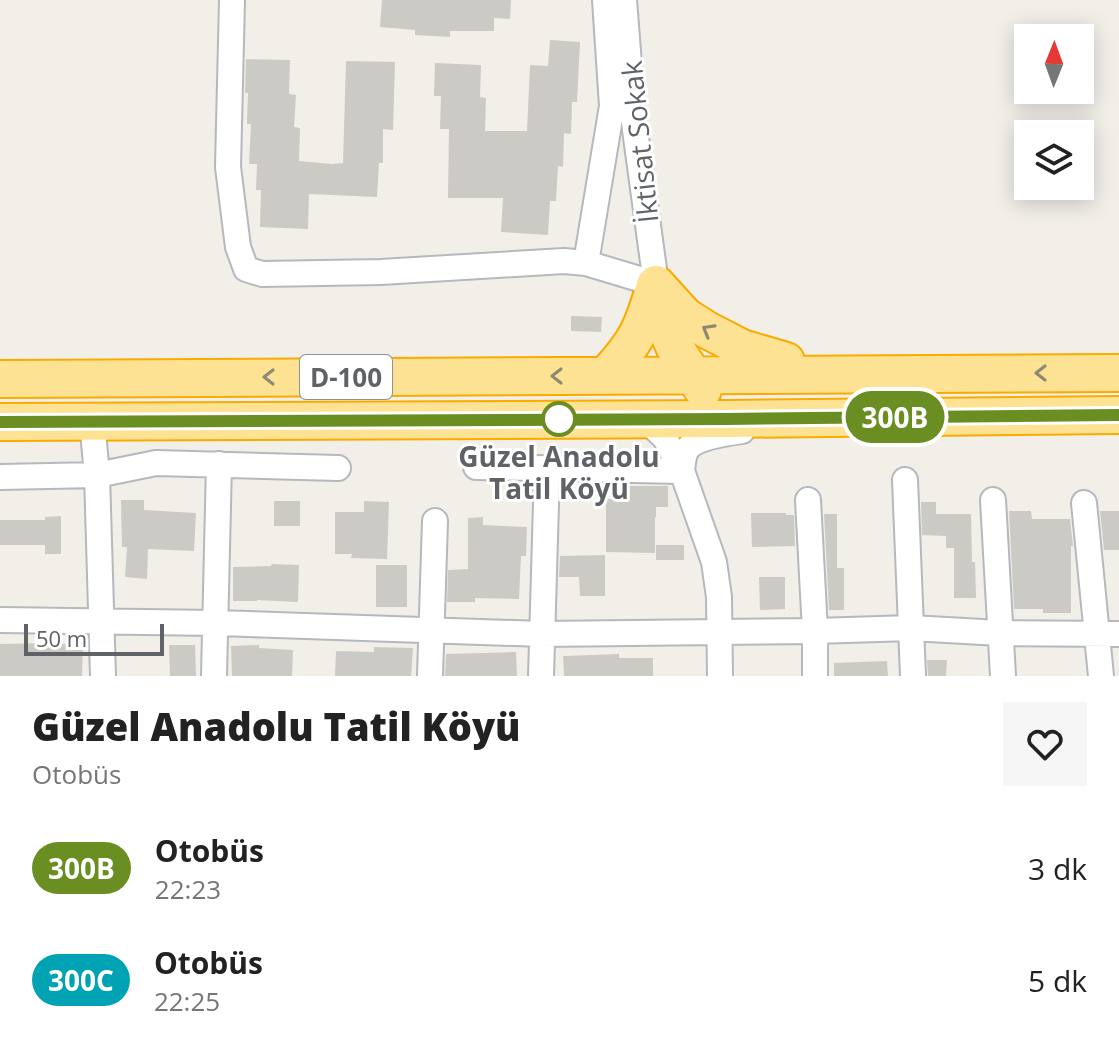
<!DOCTYPE html>
<html lang="tr">
<head>
<meta charset="utf-8">
<style>
	:root { --surface:#fff; --page:#f6f6f6; --text:#222; --muted:#767676 }
	body { margin:0; font-family:"Open Sans",sans-serif; background:var(--page); color:var(--text); height:100vh; display:flex; flex-direction:column; font-size:30px; white-space:nowrap }
	* { box-sizing:border-box; margin:0 }
	p { font-size:26px; color:var(--muted) }
	.icon { flex:none; width:44px; height:44px; fill:none; stroke:currentColor; stroke-width:2; stroke-linecap:round; stroke-linejoin:round }
	.map { position:relative; height:676px; overflow:hidden }
	.panel { display:flex; flex-direction:column; background:var(--surface); flex:1 }
	.panel>* { flex:none }
	.badge { padding:0 16px; border-radius:26px; font-size:28px; line-height:52px }
	.needle { width:52px; rotate:1deg }
	.fabs { position:absolute; left:1014px; top:24px; display:grid; gap:16px }
	.fabs a { display:grid; place-items:center; width:80px; height:80px; border-radius:0px; background:var(--surface); box-shadow:0 4px 20px #0003; font-size:40px }
	.scale { position:absolute; left:24px; bottom:20px; width:140px; box-sizing:border-box; padding-left:8px; border:4px solid #5f6368; border-top:0; font-size:22px; line-height:28px; white-space:nowrap; color:#5f6368; -webkit-text-stroke:6px #fff; paint-order:stroke }
	.map>.badge { position:absolute; translate:-50% -50%; box-shadow:0 0 0 4px #fff }
	.round { display:grid; place-items:center; flex:none; width:84px; height:84px; border-radius:0px; background:var(--page) }
	.head { display:flex; align-items:center; justify-content:space-between; height:136px; padding:0 32px }
	h1 { font-size:38px; font-weight:800; line-height:60px }
	ul { padding:0; list-style:none }
	li { display:flex; align-items:center; gap:24px; height:112px; padding:0 32px }
	li div { flex:1 }
	li b { display:block; font-size:30px }
	li em { font-style:normal }
	li .badge { min-width:88px; font-weight:700; text-align:center }
	.map>svg:first-child { display:block }
	.building { fill:#cccac5 }
	.lines { fill:none; stroke-linecap:round; stroke-linejoin:round }
	.minor-casing { stroke:#b5b8bc; stroke-width:28 }
	.highway-casing { stroke:#f9ab00; stroke-width:40 }
	.minor { stroke:#fff; stroke-width:24 }
	.highway { stroke:#fde293; stroke-width:36 }
	.oneway { stroke:#8e8975 }
	.line-casing { stroke:#fff; stroke-width:18 }
	.line { stroke:#6b8e23; stroke-width:12 }
	.stop-dot { fill:#fff; stroke:#6b8e23; stroke-width:4 }
	.labels { text-anchor:middle; dominant-baseline:central; stroke-width:6; stroke-linejoin:round; paint-order:stroke }
	.shield { fill:#fff; stroke:#8f9295; stroke-width:2 }
	.shield-label { font-size:26px; font-weight:bold; fill:#5f6368 }
	.street-label { font-size:28px; fill:#5f6368; stroke:#fff }
	.stop-label { font-size:28px; font-weight:bold; fill:#5f6368; stroke:#fff }
</style>
</head>
<body>
<div class="map">
<svg width="1119" height="676" viewBox="0 0 1119 676">
	<rect width="100%" height="100%" fill="#f1efe8"/>
	<path class="building" d="M382 0H511L510 19 494 18V31H450V37L415 35V30L380 27Z
		M550 40 580 42 577 102H572L571 134 564 133 563 167 558 166 556 201H550L548 235 501 232 503 198H448L449 129H440L441 96H434L435 63 481 65 480 97 486 98 485 131H527L530 65 548 66Z
		M246 59 290 60 289 94 296 95 294 127 300 128 299 161 332 164 343 163 346 61 395 62 393 130 383 129V163H379L377 197 309 194 308 229 260 227 261 190H256L257 164H249L251 124H247L248 93H245Z
		M571 316 602 317 601 332 571 331Z
		M629 486H668V507H656V517H655V553L606 552V499H629Z
		M121 500H144V510L196 513 194 551 148 549 147 579 125 577 127 547H122Z
		M274 501H300V526H274Z
		M364 501 389 502 387 559 351 558 352 554H335V512H364Z
		M921 502H936V514H971L972 562H975L976 598H954V548H946V536L922 535Z
		M1009 511H1031L1032 519H1070L1073 546H1071V613H1043V609H1014Z
		M1100 511H1119V550H1104Z
		M751 513H786V515H794L795 546 752 547Z
		M824 514H837V568H844V610H829Z
		M61 516V554H45V545H0V520H45V517Z
		M483 517V525L527 527 526 556H521L519 599 475 598V602H447L448 570 468 569V518Z
		M656 545H684V560H656Z
		M605 555V596H580L579 577H559L560 556Z
		M272 564 299 565 298 602 257 600V601H233V567L271 566Z
		M376 565H407V607H376Z
		M759 577H785V609L760 610Z
		M49 643 83 645 82 676H0V644Z
		M169 645H195L196 676H170Z
		M259 645V648L293 650 292 676H232L231 646Z
		M374 647 413 648 411 676H335L336 651 374 652Z
		M516 652 517 676H445L446 654Z
		M619 654V658H653V676H564L563 656Z
		M927 660H947L946 676H928Z
		M887 661 888 676H834V663Z"/>
	<g class="lines">
		<defs>
			<path id="minor" d="M232 0 228 167 238 247 246 269 262 274 381 272 564 261 586 263 656 284 633 115 624 0
				M586 263 612 106 605 0
				M644 418 665 438 682 471 714 562 719 597 720 676
				M92 421 97 475 103 676
				M476 467 682 471
				M682 471C683 463 683 452 690 446 700 437 728 433 742 431
				M0 477 97 475 156 463 338 468
				M905 480 913 676
				M808 500 815 631V676
				M993 500 1003 676
				M1084 503 1101 676
				M0 620 216 623 542 634 815 631 911 628 1000 633 1119 634
				M214 676 219 464
				M430 676 435 521
				M541 676 547 469"/>
			<path id="highway" d="M656 284 685 316 707 330 742 348 786 361
				M657 289 664 323 674 346 703 390
				M605 376C636 343 643 328 655 285
				M0 379C373 375 746 374 1119 373
				M0 422 725 419 1119 415"/>
		</defs>
		<use href="#minor" class="minor-casing"/>
		<use href="#highway" class="highway-casing"/>
		<use href="#minor" class="minor"/>
		<use href="#highway" class="highway"/>
	</g>
	<defs><path id="oneway-chevron" d="M-2-3.5L2.5 0L-2 3.5" fill="none" stroke-width="1.6" stroke-linecap="round" stroke-linejoin="round" transform="scale(2)"/></defs>
	<g class="oneway">
		<use href="#oneway-chevron" transform="translate(708 330) rotate(-150)"/>
		<use href="#oneway-chevron" transform="translate(1041 373) rotate(180)"/>
		<use href="#oneway-chevron" transform="translate(557 376) rotate(180)"/>
		<use href="#oneway-chevron" transform="translate(269 377) rotate(180)"/>
	</g>
	<g class="lines">
		<defs>
			<path id="line" d="M0 422 725 419 1119 415"/>
		</defs>
		<use href="#line" class="line-casing"/>
		<use href="#line" class="line"/>
	</g>
	<circle class="stop-dot" cx="559" cy="419" r="16"/>
	<g class="labels">
		<rect class="shield" x="300" y="355" width="92" height="44" rx="6"/>
		<g class="shield-label">
			<text x="346" y="377">D-100</text>
		</g>
		<g class="street-label">
			<text transform="translate(639 142) rotate(-96)">İktisat Sokak</text>
		</g>
		<g class="stop-label">
			<text x="559" y="456">Güzel Anadolu<tspan x="559" dy="32">Tatil Köyü</tspan></text>
		</g>
	</g>
</svg>
<div class="fabs">
<a><svg class="needle" viewBox="-14 -14 28 28"><path d="M0-13l5 13h-10z" fill="#e53935"/><path d="M0 13l5-13h-10z" fill="#767676"/></svg></a>
<a><svg class="icon" aria-label="layers" viewBox="0 0 24 24"><path d="M12 4l9 5-9 5-9-5zM3 14l9 5 9-5"/></svg></a>
</div>
<div class="scale">50 m</div>
<b class="badge" style="left:895px;top:417px;background:#6b8e23;color:#fff">300B</b>
</div>
<section class="panel">
<div class="head"><div><h1>Güzel Anadolu Tatil Köyü</h1><p>Otobüs</p></div><a class="round"><svg class="icon" aria-label="heart" viewBox="0 0 24 24"><path d="M12 20l-8-8c-3-5 5-10 8-4 3-6 11-1 8 4z"/></svg></a></div>
<ul>
<li><span class="badge" style="background:#6b8e23;color:#fff">300B</span><div><b>Otobüs</b><p>22:23</p></div><em>3 dk</em></li>
<li><span class="badge" style="background:#00a3b4;color:#fff">300C</span><div><b>Otobüs</b><p>22:25</p></div><em>5 dk</em></li>
</ul>
</section>
</body>
</html>
